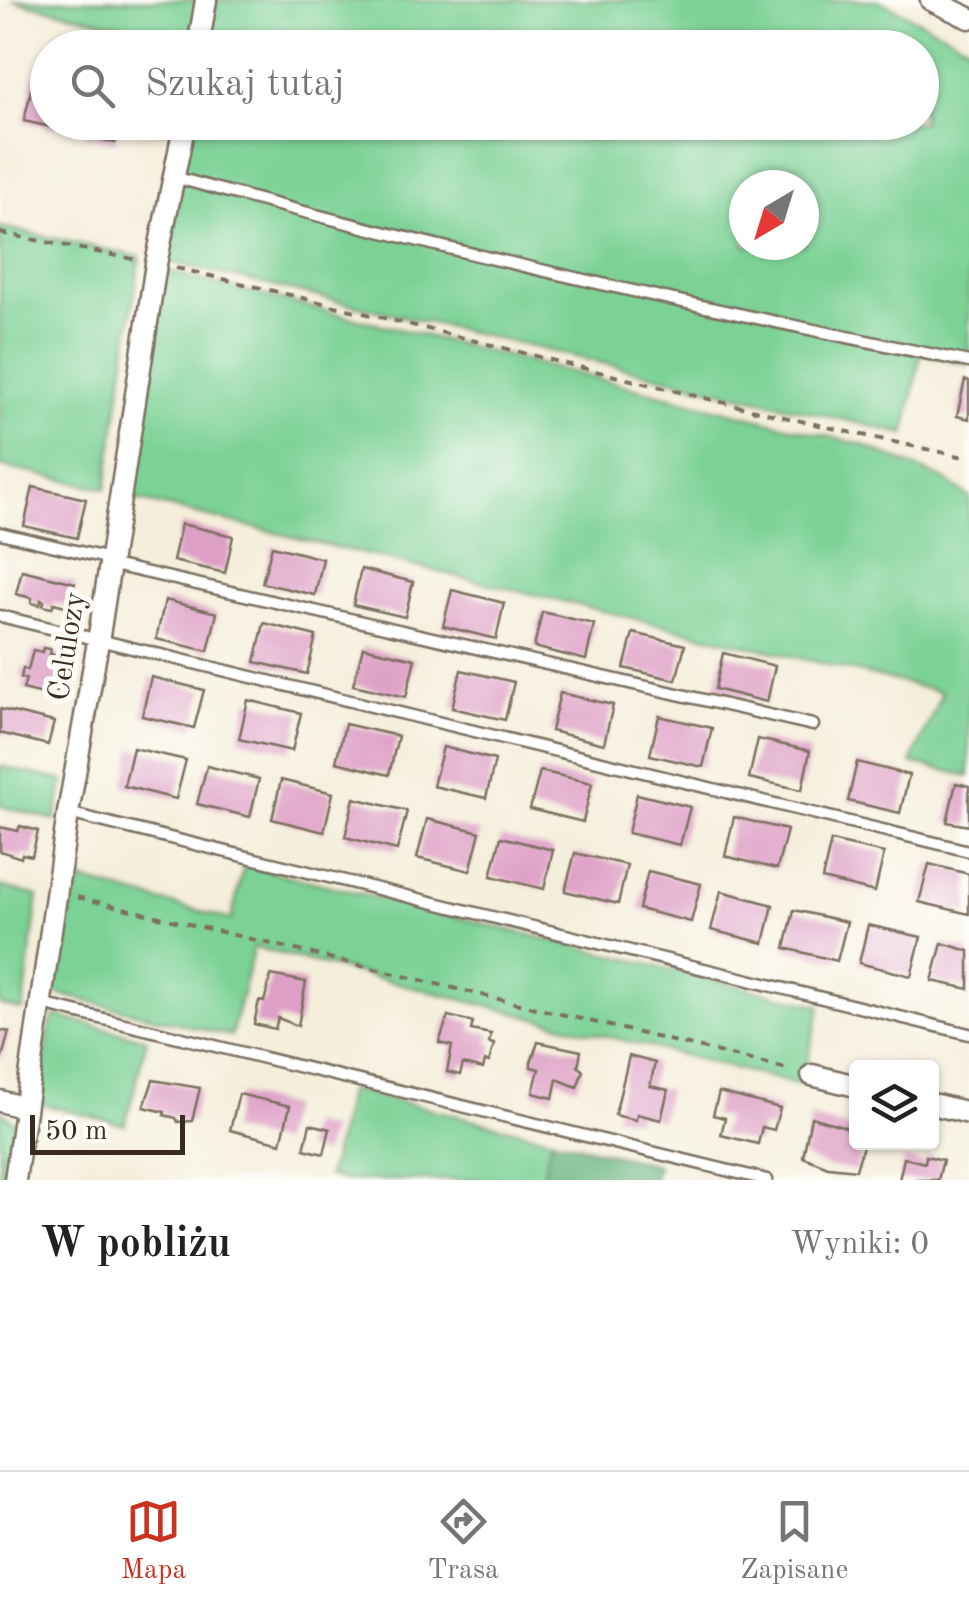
<!DOCTYPE html>
<html lang="pl">
<head>
<meta charset="utf-8">
<style>
	body { margin:0; font-family:"Old Standard TT",serif; background:#f6f6f6; color:#222 }
	.controls { position:absolute; right:30px; bottom:30px; display:grid; overflow:hidden; border-radius:10px; box-shadow:0 2px 8px #0004 }
	.controls button { width:90px; height:90px; display:grid; place-items:center; padding:0; border:0; border-bottom:2px solid #e0e0e0; background:#fff; color:#222; font:50px sans-serif }
	.compass { position:absolute; left:729px; top:170px; width:90px; height:90px; border-radius:50%; background:#fff; box-shadow:0 2px 8px #0004; rotate:218deg }
	.scale { position:absolute; left:30px; bottom:25px; width:155px; box-sizing:border-box; padding-left:10px; border:5px solid #3b2a1e; border-top:0; font-size:28px; line-height:35px; white-space:nowrap; color:#3b2a1e; -webkit-text-stroke:8px #fdfcf7; paint-order:stroke }
	.list { margin:0; padding:0; list-style:none }
	h2 { display:flex; justify-content:space-between; align-items:center; height:130px; margin:0; padding:0 40px; font-size:42px }
	h2 small { font-size:32px; font-weight:400; color:#767676 }
	.icon { flex:none; width:55px; height:55px; fill:none; stroke:currentColor; stroke-width:2; stroke-linecap:round; stroke-linejoin:round }
	.map { position:relative; flex:none; width:969px; height:1180px; overflow:hidden }
	.search { position:absolute; background:#fff; box-shadow:0 2px 8px #0004; left:30px; right:30px; top:30px; height:110px; display:flex; align-items:center; gap:25px; box-sizing:border-box; padding:0 35px; border-radius:55px; color:#767676; font-size:38px }
	.sheet { height:290px; background:#fff }
	nav { display:flex; justify-content:space-around; align-items:center; box-sizing:border-box; height:140px; border-top:2px solid #e0e0e0; background:#fff; font-size:28px; color:#767676 }
	nav a { display:grid; justify-items:center; gap:5px }
	nav .on { color:#c8321e }
	.map>svg:first-child { display:block }
</style>
</head>
<body>
<div class="map">
<svg width="969" height="1180" viewBox="0 0 969 1180">
	<rect width="100%" height="100%" fill="#fdfcf7"/>
	<filter id="ink" filterUnits="userSpaceOnUse"><feTurbulence type="fractalNoise" baseFrequency=".01" numOctaves="2"/><feDisplacementMap in="SourceGraphic" scale="20" xChannelSelector="R" yChannelSelector="G"/><feConvolveMatrix kernelMatrix="1 2 1 2 8 2 1 2 1" color-interpolation-filters="sRGB"/></filter>
	<filter id="wash" filterUnits="userSpaceOnUse"><feTurbulence type="fractalNoise" baseFrequency=".0048" numOctaves="4" result="noise"/><feDisplacementMap in="SourceGraphic" scale="40" xChannelSelector="R" yChannelSelector="G"/><feGaussianBlur stdDeviation="2.25" result="paint"/><feColorMatrix in="noise" values="0 0 0 0 0 0 0 0 0 0 0 0 0 0 0 0 0 1.4 0 .05"/><feComposite in="paint" operator="in"/></filter>
	<g filter="url(#wash)">
		<rect width="100%" height="100%" fill="#f4eeda"/>
		<!-- green -->
		<g fill="#7cd195" stroke="#5c7e5a" stroke-width="2.5" fill-rule="evenodd">
			<polygon points="11,0 200,0 188,41"/>
			<path d="M 215,0 L 878,0 L 969,46 L 969,365 L 921,353 L 905,434 L 166,261 L 192,123 L 922,122 L 922,48 L 206,47 ZM 744,185 L 804,185 L 804,245 L 744,245 Z"/>
			<polygon points="0,227 140,257 106,489 0,466"/>
			<polygon points="162,270 863,445 945,480 969,497 969,776 911,763 942,692 126,497"/>
			<polygon points="0,766 64,781 55,820 0,806"/>
			<polygon points="244,865 821,1006 801,1085 254,947 231,1036 54,993 73,902 82,880 231,920"/>
			<polygon points="0,886 38,896 23,1011 0,1005"/>
			<polygon points="55,1016 147,1039 125,1125 38,1103 50,1024"/>
			<polygon points="349,1089 552,1139 541,1180 345,1180 328,1176"/>
			<polygon points="0,1110 15,1122 6,1180 0,1180"/>
		</g>
		<!-- forest -->
		<polygon fill="#65b37e" stroke="#506e4e" stroke-width="2.5" points="552,1139 657,1165 654,1180 541,1180"/>
		<g id="blocks">
			<!-- building -->
			<g fill="#de9fc6">
				<polygon points="36,68 48,71 48,122 56,122 55,128 24,121"/>
				<polygon points="88,122 120,122 115,143 84,135"/>
				<polygon points="965,380 969,381 969,419 957,416"/>
				<polygon points="33,487 86,499 77,538 24,526"/>
				<polygon points="181,524 233,536 225,573 173,561"/>
				<polygon points="272,546 323,559 315,595 262,583"/>
				<polygon points="361,569 413,582 405,617 353,605"/>
				<polygon points="22,570 75,583 69,607 54,603 52,608 43,606 44,601 41,600 40,605 31,603 32,598 16,594"/>
				<polygon points="452,590 504,603 496,639 443,626"/>
				<polygon points="165,600 217,613 208,651 156,639"/>
				<polygon points="542,612 594,624 586,660 534,647"/>
				<polygon points="264,623 316,636 307,674 255,662"/>
				<polygon points="633,633 685,645 676,680 624,668"/>
				<polygon points="363,647 415,659 406,697 353,685"/>
				<polygon points="43,648 51,649 50,654 65,658 55,697 23,689 26,679 21,678 23,668 28,670 33,650 42,652"/>
				<polygon points="723,653 775,666 767,702 715,689"/>
				<polygon points="461,670 514,682 505,720 452,708"/>
				<polygon points="151,677 204,690 194,728 142,716"/>
				<polygon points="560,693 613,705 604,744 551,731"/>
				<polygon points="248,700 301,713 292,751 239,739"/>
				<polygon points="0,709 54,722 48,745 0,733"/>
				<polygon points="659,716 712,728 703,767 650,755"/>
				<polygon points="345,724 398,736 389,775 336,762"/>
				<polygon points="758,739 810,751 802,790 749,778"/>
				<polygon points="443,747 495,760 486,798 433,786"/>
				<polygon points="133,748 186,760 176,799 124,786"/>
				<polygon points="857,762 909,775 900,813 848,801"/>
				<polygon points="207,766 259,779 250,817 197,804"/>
				<polygon points="540,771 592,783 583,822 530,809"/>
				<polygon points="281,780 333,793 324,832 272,819"/>
				<polygon points="956,783 969,786 969,826 947,822"/>
				<polygon points="637,794 690,807 680,845 628,833"/>
				<polygon points="354,798 407,811 397,850 345,837"/>
				<polygon points="734,817 787,830 777,869 725,856"/>
				<polygon points="427,819 480,832 470,871 417,858"/>
				<polygon points="20,826 38,831 32,856 22,854 21,858 0,851 0,827 18,831"/>
				<polygon points="501,837 553,850 544,889 491,876"/>
				<polygon points="831,841 884,853 875,892 822,879"/>
				<polygon points="575,853 627,865 618,904 565,891"/>
				<polygon points="929,864 969,874 969,914 919,902"/>
				<polygon points="648,871 701,884 691,922 639,909"/>
				<polygon points="721,891 773,905 764,943 711,930"/>
				<polygon points="794,910 847,922 837,961 785,948"/>
				<polygon points="868,925 921,937 911,976 859,963"/>
				<polygon points="942,943 969,951 969,989 932,981"/>
				<polygon points="271,975 306,982 298,1026 278,1018 275,1029 254,1024 259,1001 264,1002"/>
				<polygon points="448,1016 473,1022 471,1030 491,1034 489,1043 494,1044 489,1062 485,1061 483,1069 463,1064 460,1075 447,1072 452,1046 439,1043"/>
				<polygon points="0,1030 9,1032 1,1061 0,1061"/>
				<polygon points="538,1042 581,1051 578,1066 583,1071 577,1087 557,1079 553,1098 533,1093 539,1069 531,1067 531,1062"/>
				<polygon points="629,1056 655,1063 650,1086 668,1090 661,1120 637,1114 636,1120 615,1115"/>
				<polygon points="153,1080 200,1088 192,1121 178,1122 176,1118 164,1115 165,1112 144,1107"/>
				<polygon points="719,1092 780,1108 774,1130 762,1127 758,1144 721,1135 725,1118 713,1115"/>
				<polygon points="239,1094 290,1106 281,1143 230,1130"/>
				<polygon points="811,1117 856,1130 856,1142 864,1142 856,1170 828,1167 803,1157"/>
				<polygon points="310,1124 330,1129 324,1154 304,1149"/>
				<polygon points="926,1156 943,1160 938,1180 899,1180 904,1158 925,1163"/>
			</g>
		</g>
	</g>
	<g filter="url(#ink)">
		<use href="#blocks" fill-opacity="0" stroke="#7c6f60" stroke-width="2.5"/>
		<g fill="none" stroke-linecap="round" stroke-linejoin="round">
			<!-- service casing -->
			<g stroke="#7c6f60" stroke-width="15">
				<g id="service">
					<path d="M 174,177 C 436,250 702,308 969,362"/>
					<polyline points="0,533 110,559"/>
					<polyline points="109,564 813,725"/>
					<polyline points="0,616 969,851"/>
					<polyline points="68,813 969,1034"/>
					<polyline points="42,1004 767,1180"/>
				</g>
			</g>
			<!-- minor casing -->
			<g stroke="#7c6f60" stroke-width="25">
				<g id="minor">
					<polyline points="931,0 969,18"/>
					<polyline points="198,48 206,0"/>
					<polyline points="812,1075 856,1086"/>
					<polyline points="0,1101 25,1108"/>
					<polyline points="932,1104 969,1113"/>
					<polyline points="15,1180 68,813 98,642 156,264 185,122"/>
				</g>
			</g>
			<!-- path -->
			<g stroke="#7c6f60" stroke-width="4" stroke-dasharray="8 8" stroke-linecap="butt">
				<polyline points="0,233 138,260"/>
				<path d="M 176,268 C 441,329 703,403 969,458"/>
				<polyline points="77,897 792,1070"/>
			</g>
			<!-- service -->
			<use href="#service" stroke="#fff" stroke-width="10"/>
			<!-- minor -->
			<use href="#minor" stroke="#fff" stroke-width="20"/>
		</g>
	</g>
	<g text-anchor="middle" stroke-width="10" stroke-linejoin="round" paint-order="stroke">
		<!-- street labels -->
		<g font-size="30" fill="#3b2a1e" stroke="#fdfcf7">
			<text transform="translate(66 646) rotate(-81)" y="10">Celulozy</text>
		</g>
	</g>
</svg>
<div class="controls">
<button><svg class="icon" aria-label="layers" viewBox="0 0 24 24"><path d="M12 4l9 5-9 5-9-5zM3 14l9 5 9-5"/></svg></button>
</div>
<svg class="compass" viewBox="-18 -18 36 36"><path d="M0-13l5 13h-10z" fill="#e53935"/><path d="M0 13l5-13h-10z" fill="#767676"/></svg>
<div class="scale">50 m</div>
<div class="search"><svg class="icon" aria-label="search" viewBox="0 0 24 24"><circle cx="10" cy="10" r="6"/><path d="M15 15l6 6"/></svg>Szukaj tutaj</div>
</div>
<section class="sheet">
<h2>W pobliżu<small>Wyniki: 0</small></h2>
<ul class="list">
</ul>
</section>
<nav>
<a class="on"><svg class="icon" aria-label="map" viewBox="0 0 24 24"><path d="M3 6l6-2 6 2 6-2v14l-6 2-6-2-6 2zM9 4v14M15 6v14"/></svg>Mapa</a>
<a><svg class="icon" aria-label="directions" viewBox="0 0 24 24"><path d="M12 3l9 9-9 9-9-9zM9 14v-3h6M13 9l2 2-2 2"/></svg>Trasa</a>
<a><svg class="icon" aria-label="saved" viewBox="0 0 24 24"><path d="M7 4h10v16l-5-4-5 4z"/></svg>Zapisane</a>
</nav>
</body>
</html>
